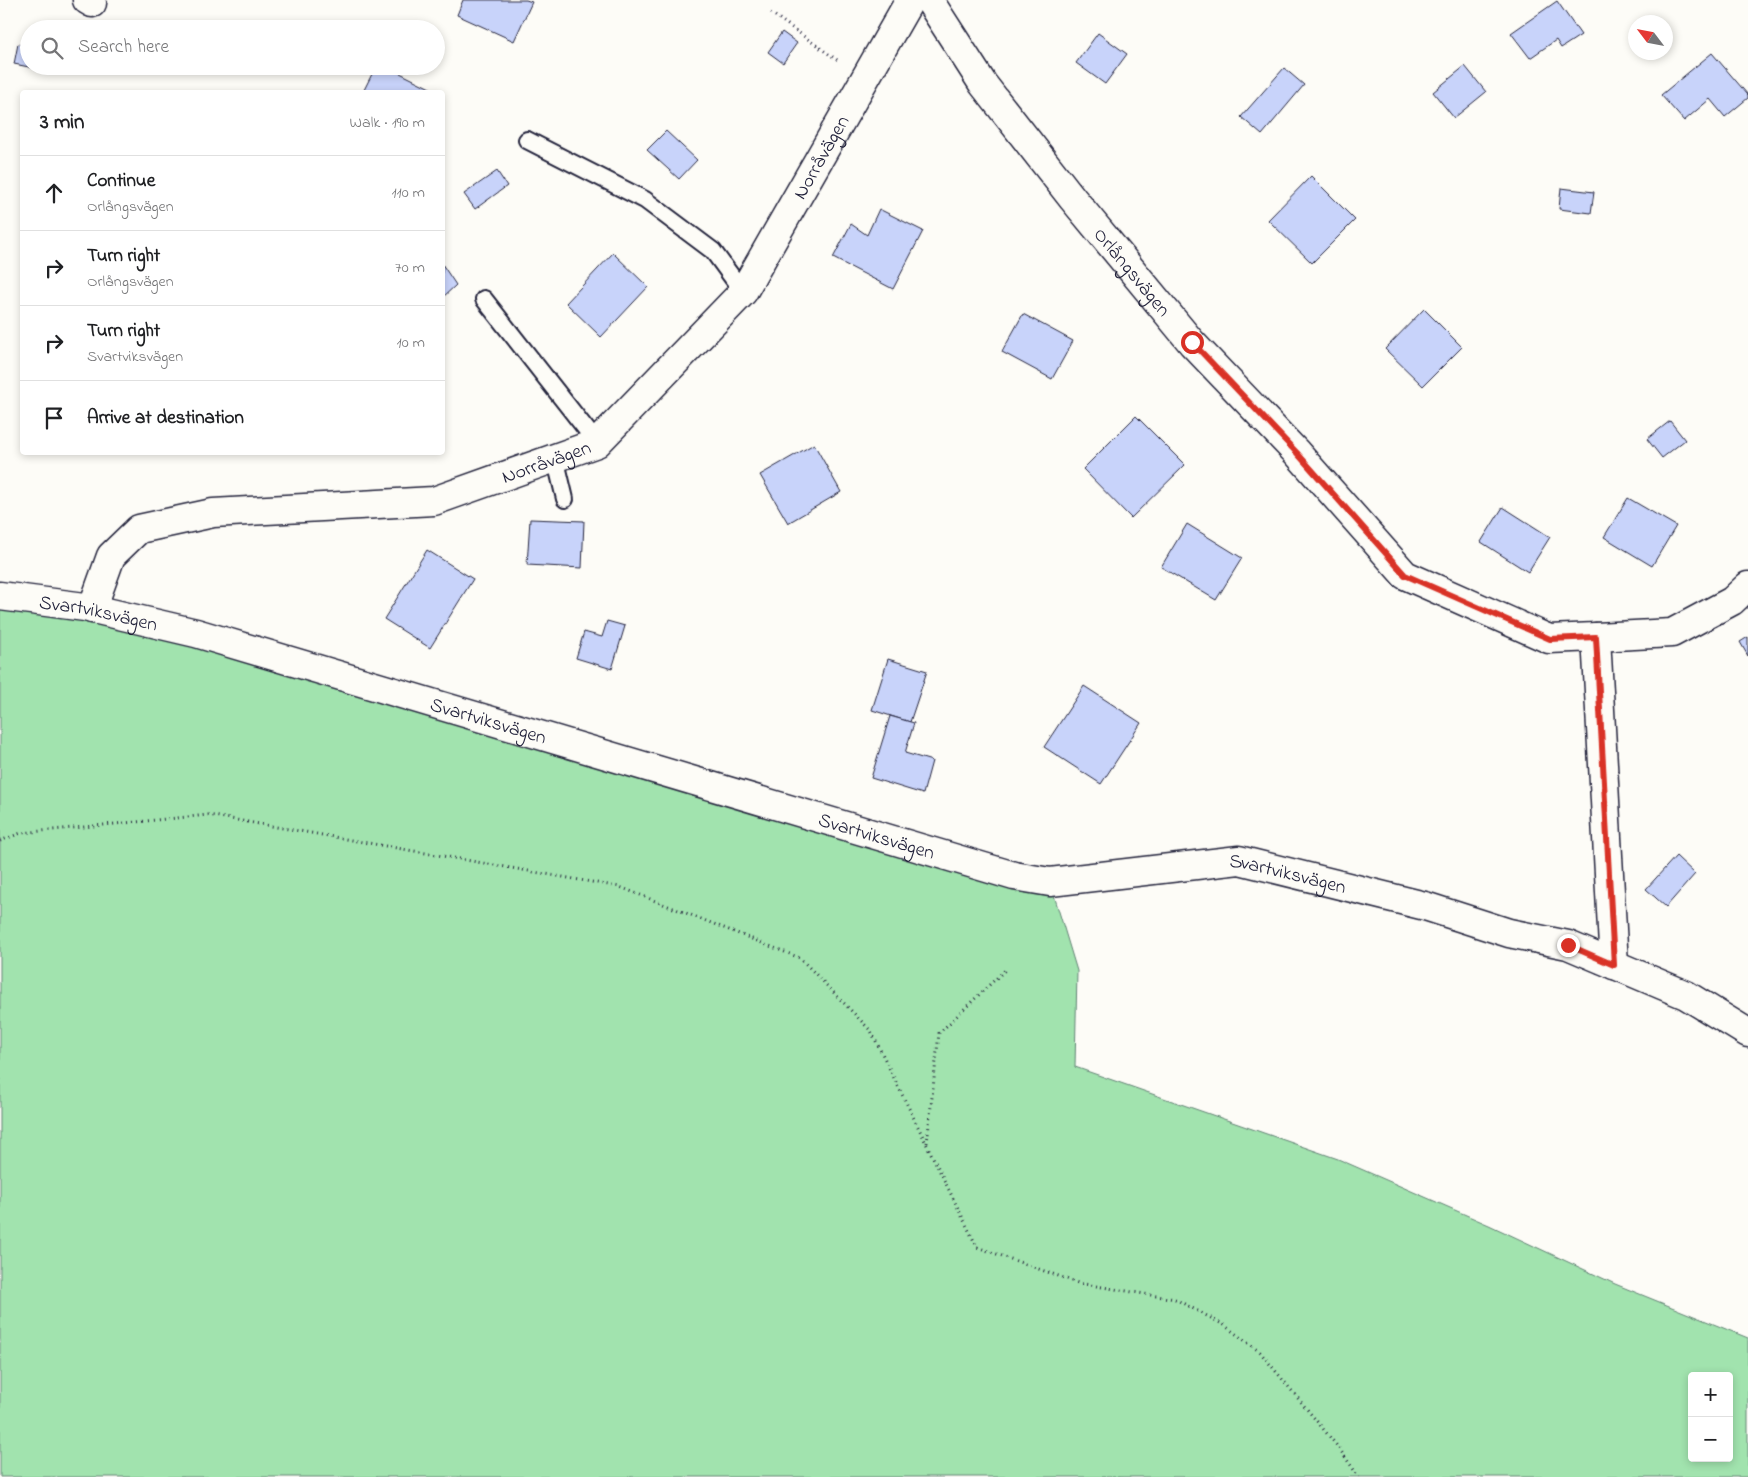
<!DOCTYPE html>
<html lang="en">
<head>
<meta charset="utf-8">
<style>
	body { margin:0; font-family:"Indie Flower",sans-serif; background:#f2f2f2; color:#202124 }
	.controls { position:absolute; right:15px; bottom:15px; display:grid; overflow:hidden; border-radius:5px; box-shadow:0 2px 8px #0003 }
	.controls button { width:45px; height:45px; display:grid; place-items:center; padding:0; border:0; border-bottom:1px solid #e0e0e0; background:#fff; color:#202124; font:25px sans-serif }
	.compass { position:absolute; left:1628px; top:15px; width:45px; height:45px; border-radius:50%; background:#fff; box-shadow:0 2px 8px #0003; rotate:302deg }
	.stop { position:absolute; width:15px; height:15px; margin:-11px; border:4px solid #d93025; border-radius:50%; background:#fff }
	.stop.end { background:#d93025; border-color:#fff; box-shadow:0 1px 5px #0008 }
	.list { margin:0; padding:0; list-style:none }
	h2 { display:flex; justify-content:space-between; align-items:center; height:65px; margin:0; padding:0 20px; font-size:21px }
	h2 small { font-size:16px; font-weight:400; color:#757577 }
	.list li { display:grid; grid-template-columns:32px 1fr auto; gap:15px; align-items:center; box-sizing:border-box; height:75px; padding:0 20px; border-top:1px solid #e0e0e0 }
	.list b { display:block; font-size:19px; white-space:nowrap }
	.list p { margin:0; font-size:16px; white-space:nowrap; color:#757577 }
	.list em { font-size:16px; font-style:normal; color:#757577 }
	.icon { flex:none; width:28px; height:28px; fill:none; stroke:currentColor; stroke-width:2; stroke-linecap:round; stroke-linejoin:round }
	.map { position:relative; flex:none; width:1748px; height:1477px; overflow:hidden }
	.search { position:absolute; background:#fff; box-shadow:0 2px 8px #0003; left:20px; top:20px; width:425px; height:55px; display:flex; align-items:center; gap:12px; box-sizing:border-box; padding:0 18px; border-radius:28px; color:#757577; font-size:19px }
	.panel { position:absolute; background:#fff; box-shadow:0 2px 8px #0003; left:20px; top:90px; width:425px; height:365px; border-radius:5px }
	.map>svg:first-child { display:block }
</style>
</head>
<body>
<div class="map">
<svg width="1748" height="1477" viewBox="0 0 1748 1477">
	<rect width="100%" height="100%" fill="#fdfcf7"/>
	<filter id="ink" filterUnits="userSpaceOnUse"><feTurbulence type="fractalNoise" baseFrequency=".02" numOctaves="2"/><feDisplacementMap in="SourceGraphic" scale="10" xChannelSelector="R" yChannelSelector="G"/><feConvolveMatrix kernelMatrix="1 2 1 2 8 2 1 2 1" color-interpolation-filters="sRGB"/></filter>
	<g filter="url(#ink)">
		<!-- green -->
		<path fill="#a1e3ae" stroke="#628274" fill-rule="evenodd" d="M 0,596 L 85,607 L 1050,882 L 1077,971 L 1075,1067 L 1338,1159 L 1489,1225 L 1615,1284 L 1748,1338 L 1748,1477 L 0,1477 ZM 1692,1376 L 1729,1376 L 1729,1458 L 1692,1458 Z"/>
		<!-- building -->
		<g fill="#c8d3fa" stroke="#22223b">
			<polygon points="463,0 526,0 532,2 514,41 457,15"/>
			<polygon points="1557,1 1581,35 1561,48 1556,40 1530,58 1511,33"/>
			<polygon points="782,32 797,43 783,63 768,52"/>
			<polygon points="1098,33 1127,54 1105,84 1076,63"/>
			<polygon points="18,44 29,47 29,66 44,66 44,70 14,64"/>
			<polygon points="1712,53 1748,95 1748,98 1725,117 1710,99 1684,121 1661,95"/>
			<polygon points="376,66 386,66 432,89 431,92 363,92"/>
			<polygon points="1465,66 1486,92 1454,118 1433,92"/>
			<polygon points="1284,68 1304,85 1262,135 1241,117"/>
			<polygon points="666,131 697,160 679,179 647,150"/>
			<polygon points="497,171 507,186 475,209 464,194"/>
			<polygon points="1311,176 1355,220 1312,263 1268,220"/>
			<polygon points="1561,188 1594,192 1591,213 1559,209"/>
			<polygon points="879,209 923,231 893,289 833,258 851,224 867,235"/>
			<polygon points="613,253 648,287 601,337 566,303"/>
			<polygon points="442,264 456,285 442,298"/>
			<polygon points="1424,309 1462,347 1423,386 1385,349"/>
			<polygon points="1023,314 1073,341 1052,379 1002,352"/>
			<polygon points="1136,416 1185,465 1131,518 1083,469"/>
			<polygon points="1670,421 1685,440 1662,458 1647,439"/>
			<polygon points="814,444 841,492 788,523 760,475"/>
			<polygon points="1628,498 1676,526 1652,566 1604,537"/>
			<polygon points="1503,507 1550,537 1528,572 1481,542"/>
			<polygon points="530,519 584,521 582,568 527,565"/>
			<polygon points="1187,524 1242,558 1216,600 1161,567"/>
			<polygon points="427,550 473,579 430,648 384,619"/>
			<polygon points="607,621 625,626 612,669 576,658 584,632 602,637"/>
			<polygon points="1748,637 1748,656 1740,642"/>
			<polygon points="888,659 927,671 910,722 872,710"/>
			<polygon points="1084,686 1141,723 1101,784 1044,747"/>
			<polygon points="890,716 914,723 905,753 932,761 923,794 871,778"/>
			<polygon points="1676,856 1695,874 1666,907 1646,889"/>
		</g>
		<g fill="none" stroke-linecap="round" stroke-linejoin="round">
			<!-- lane casing -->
			<g stroke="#22223b" stroke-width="20">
				<g id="lane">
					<polyline points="527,140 645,200 713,251 743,292"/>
					<polyline points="484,299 597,443"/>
					<polyline points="555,457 565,499"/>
				</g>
			</g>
			<!-- street casing -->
			<g stroke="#22223b" stroke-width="31">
				<g id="street">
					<polyline points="87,0 92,3"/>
					<path id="s1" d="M 929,0 L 983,84 L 1073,199 L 1192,343 L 1297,453 L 1405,575 L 1549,639 L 1596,637 L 1614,965"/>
					<path id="s2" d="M 0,596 L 85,607 L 196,633 L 1014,876 L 1050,882 L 1239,860 L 1425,906 L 1509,933 L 1568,945 L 1686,995 L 1748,1033"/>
					<path id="s3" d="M 92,609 L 111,556 L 139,529 L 213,513 L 434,501 L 597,443 L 743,292 L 910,0"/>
					<polyline points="1596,637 1672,633 1732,601 1748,586"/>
				</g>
			</g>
			<!-- path -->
			<g stroke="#22223b" stroke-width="3" stroke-dasharray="1 4" stroke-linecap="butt">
				<polyline points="771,13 840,62"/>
				<polyline points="0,841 21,833 208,815 620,887 800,958 871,1031 977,1247 1078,1283 1175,1299 1224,1325 1260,1352 1338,1447 1359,1477"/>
				<polyline points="927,1143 939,1033 1005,970"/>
			</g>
			<!-- lane -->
			<use href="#lane" stroke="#fdfcf7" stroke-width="16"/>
			<!-- street -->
			<use href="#street" stroke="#fdfcf7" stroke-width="28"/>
		</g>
	</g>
	<g fill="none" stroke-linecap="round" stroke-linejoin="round" filter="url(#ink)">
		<!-- route -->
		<polyline stroke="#d93025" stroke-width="6" points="1192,342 1297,453 1405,575 1550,639 1596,637 1614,965 1568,945"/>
	</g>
	<g text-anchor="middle" stroke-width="4" stroke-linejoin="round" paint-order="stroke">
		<!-- street labels -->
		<g font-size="20" fill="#22223b" stroke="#fdfcf7">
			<text dy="7" stroke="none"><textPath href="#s3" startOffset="931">Norråvägen</textPath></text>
			<text dy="7" stroke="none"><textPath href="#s1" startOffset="340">Orlångsvägen</textPath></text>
			<text dy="7" stroke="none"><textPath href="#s3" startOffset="511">Norråvägen</textPath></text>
			<text dy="7" stroke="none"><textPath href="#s2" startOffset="100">Svartviksvägen</textPath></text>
			<text dy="7" stroke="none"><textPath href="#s2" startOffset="505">Svartviksvägen</textPath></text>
			<text dy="7" stroke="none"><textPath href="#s2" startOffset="910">Svartviksvägen</textPath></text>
			<text dy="7" stroke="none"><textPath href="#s2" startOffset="1330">Svartviksvägen</textPath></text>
		</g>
	</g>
</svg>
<div class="controls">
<button>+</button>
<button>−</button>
</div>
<svg class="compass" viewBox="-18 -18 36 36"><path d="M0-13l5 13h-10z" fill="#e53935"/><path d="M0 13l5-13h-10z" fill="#757577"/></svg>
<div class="stop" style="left:1192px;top:342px"></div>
<div class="stop end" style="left:1568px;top:945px"></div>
<div class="search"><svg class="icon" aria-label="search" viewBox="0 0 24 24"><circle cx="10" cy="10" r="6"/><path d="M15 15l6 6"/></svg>Search here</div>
<section class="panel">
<h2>3 min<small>Walk · 190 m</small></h2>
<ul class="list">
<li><svg class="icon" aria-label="ahead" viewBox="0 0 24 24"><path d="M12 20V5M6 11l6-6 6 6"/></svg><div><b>Continue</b><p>Orlångsvägen</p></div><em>110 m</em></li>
<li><svg class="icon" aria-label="right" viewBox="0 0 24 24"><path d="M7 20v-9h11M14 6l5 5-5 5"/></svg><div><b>Turn right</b><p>Orlångsvägen</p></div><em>70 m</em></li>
<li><svg class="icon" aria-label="right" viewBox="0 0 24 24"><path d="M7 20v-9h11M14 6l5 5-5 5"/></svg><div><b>Turn right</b><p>Svartviksvägen</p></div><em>10 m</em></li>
<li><svg class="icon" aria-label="arrive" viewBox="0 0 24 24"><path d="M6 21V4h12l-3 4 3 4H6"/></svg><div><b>Arrive at destination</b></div></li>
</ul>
</section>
</div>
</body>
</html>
